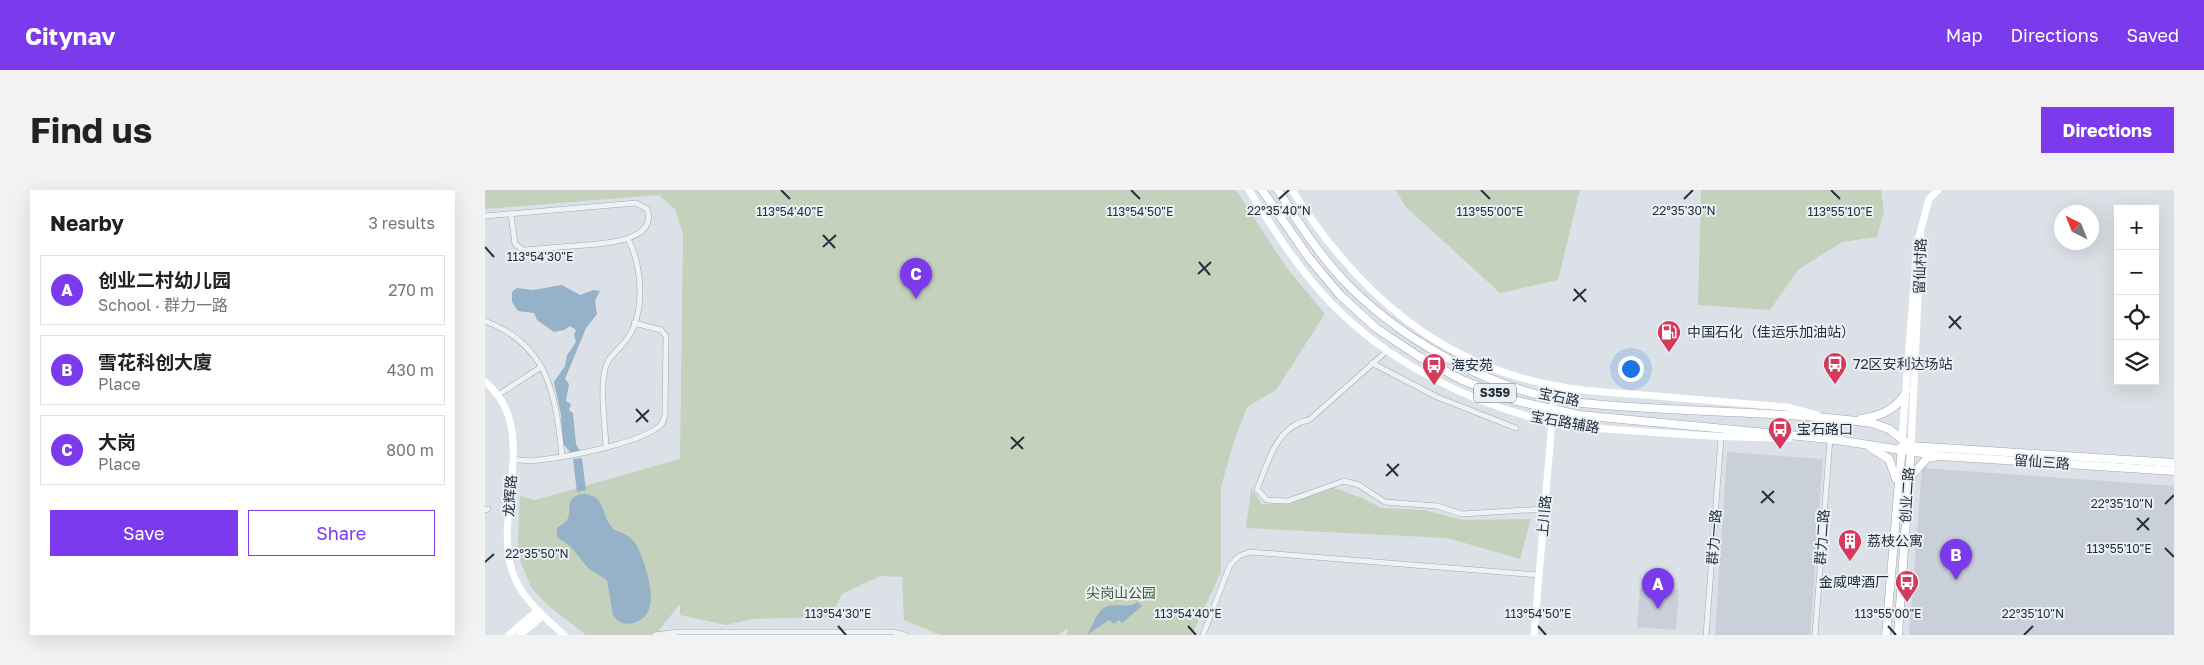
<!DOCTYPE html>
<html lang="en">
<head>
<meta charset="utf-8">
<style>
	body { margin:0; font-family:"Golos Text","Noto Sans SC",sans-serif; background:#f2f2f2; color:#222 }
	.controls { position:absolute; right:15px; top:15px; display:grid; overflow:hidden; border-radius:0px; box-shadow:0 5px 20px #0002 }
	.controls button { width:45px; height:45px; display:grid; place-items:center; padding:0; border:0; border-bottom:1px solid #e0e0e0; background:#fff; color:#222; font:25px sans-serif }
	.compass { position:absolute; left:1569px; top:15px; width:45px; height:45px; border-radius:50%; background:#fff; box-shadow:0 5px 20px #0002; rotate:317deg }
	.you { position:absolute; left:1145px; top:178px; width:18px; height:18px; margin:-12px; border:4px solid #fff; border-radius:50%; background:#1a73e8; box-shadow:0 0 0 8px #1a73e833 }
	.badge { display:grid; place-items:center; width:32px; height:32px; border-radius:50%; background:#7c3aed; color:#fff; font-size:16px; font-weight:700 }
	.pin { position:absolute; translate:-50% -41px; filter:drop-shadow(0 1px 2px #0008) }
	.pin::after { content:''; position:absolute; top:26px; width:18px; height:15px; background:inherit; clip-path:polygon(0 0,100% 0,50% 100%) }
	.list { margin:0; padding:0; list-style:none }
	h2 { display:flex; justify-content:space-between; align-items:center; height:65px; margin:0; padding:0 20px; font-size:21px }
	h2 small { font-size:16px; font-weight:400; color:#767676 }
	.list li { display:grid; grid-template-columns:32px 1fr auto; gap:15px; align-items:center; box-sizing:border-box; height:70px; margin:0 10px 10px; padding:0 10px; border:1px solid #e0e0e0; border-radius:0px }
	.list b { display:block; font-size:19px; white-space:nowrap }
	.list p { margin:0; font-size:16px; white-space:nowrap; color:#767676 }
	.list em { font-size:16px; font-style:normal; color:#767676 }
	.actions { display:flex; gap:10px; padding:15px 20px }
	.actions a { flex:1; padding:11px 0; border:1px solid #7c3aed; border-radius:0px; text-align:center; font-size:18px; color:#7c3aed }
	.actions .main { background:#7c3aed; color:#fff }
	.icon { flex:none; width:28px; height:28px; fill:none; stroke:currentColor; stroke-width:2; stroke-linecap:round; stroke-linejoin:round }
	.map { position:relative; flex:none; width:1689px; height:445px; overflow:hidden; border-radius:0px }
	header { display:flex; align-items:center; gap:30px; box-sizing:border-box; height:70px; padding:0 25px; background:#7c3aed; color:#fff }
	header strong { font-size:24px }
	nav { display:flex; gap:28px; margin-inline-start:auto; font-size:18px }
	.intro { display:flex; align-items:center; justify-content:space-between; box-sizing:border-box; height:120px; padding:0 30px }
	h1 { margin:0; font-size:35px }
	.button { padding:12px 22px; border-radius:0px; background:#7c3aed; color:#fff; font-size:18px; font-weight:700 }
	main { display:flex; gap:30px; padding:0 30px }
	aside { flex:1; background:#fff; border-radius:0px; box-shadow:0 5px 20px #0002 }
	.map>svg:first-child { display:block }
</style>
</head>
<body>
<header>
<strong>Citynav</strong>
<nav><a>Map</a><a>Directions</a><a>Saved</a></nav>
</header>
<div class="intro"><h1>Find us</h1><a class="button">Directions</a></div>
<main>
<aside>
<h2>Nearby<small>3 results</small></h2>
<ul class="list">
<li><span class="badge">A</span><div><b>创业二村幼儿园</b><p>School · 群力一路</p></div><em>270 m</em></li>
<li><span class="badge">B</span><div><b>雪花科创大廈</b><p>Place</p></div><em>430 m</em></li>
<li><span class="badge">C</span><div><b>大岗</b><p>Place</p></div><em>800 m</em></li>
</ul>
<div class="actions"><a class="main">Save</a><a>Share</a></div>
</aside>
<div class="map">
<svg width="1689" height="445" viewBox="0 0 1689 445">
	<rect width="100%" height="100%" fill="#dce1e7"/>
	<!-- built -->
	<g fill="#cad0d9">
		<polygon points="1242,262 1338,269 1325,445 1230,445"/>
		<polygon points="1437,278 1689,296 1689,445 1424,445"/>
		<polygon points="1155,398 1194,400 1191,440 1152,437"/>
	</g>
	<!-- green -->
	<g fill="#c3d1bd">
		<polygon points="0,0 751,0 801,77 840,124 791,200 762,217 750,248 736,297 736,382 707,445 581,445 583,438 573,445 455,445 419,430 417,387 395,386 357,404 345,427 267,429 241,435 195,425 195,414 170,445 101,445 60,413 46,397 34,368 33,347 35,306 50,310 195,269 198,45 190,19 174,5 0,19"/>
		<polygon points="911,0 1095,0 1073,90 1015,103 920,16"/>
		<polygon points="1216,0 1396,0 1399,22 1392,47 1357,52 1314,79 1285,120 1213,115"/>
		<polygon points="847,297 877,308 896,318 938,320 978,330 1046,329 1035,369 962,348 761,338 766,298 777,314 804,314"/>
	</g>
	<!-- water -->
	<g fill="#95b2c9">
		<polygon points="77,95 95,105 108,100 115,101 110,111 112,124 101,138 80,189 84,194 81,211 86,214 84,220 88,223 91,254 95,261 86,263 78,254 76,225 69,192 80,176 82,165 91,152 89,145 91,140 85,136 79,140 69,142 52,130 49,123 33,121 27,112 27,102 32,98 48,100"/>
		<polygon points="97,268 101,300 92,302 88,269"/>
		<path d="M 97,304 C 119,304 116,321 125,335 C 129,342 138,342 144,347 C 152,352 156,365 159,373 C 163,386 169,406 164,419 C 159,434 137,440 128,425 L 122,390 L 104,379 L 85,356 L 72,347 L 72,338 C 76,335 81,333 83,328 C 87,315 80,308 97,304 Z"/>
		<path d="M 653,412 L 657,416 L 637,433 L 634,430 L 629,434 L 624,430 L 602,445 C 606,438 609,430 613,424 C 624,408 640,421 653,412 Z"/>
	</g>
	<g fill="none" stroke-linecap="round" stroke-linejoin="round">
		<!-- street casing -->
		<g stroke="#a1a8b1" stroke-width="6">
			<g id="street">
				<path d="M 0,26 L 151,13 L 162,19 C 174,54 109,54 89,56 C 72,57 55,59 38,60 L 30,54 L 26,24"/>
				<path d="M 0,131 C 64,155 71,206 77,266"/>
				<path d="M 903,160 L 824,230 C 791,236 784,271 772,299 L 782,310 L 803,311 L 859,291 L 874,295 L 900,312 L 952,316 L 977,324 L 1059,319"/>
				<polyline points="887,173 952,207 1031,238"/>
				<polyline points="13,205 56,177"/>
				<path d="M 121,256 C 120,234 115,201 120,179 C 123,166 134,160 142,149 C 161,122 157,76 143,49"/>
				<path d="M 27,269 C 36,270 45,272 54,270 C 82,267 158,253 177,234 L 180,225 L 181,146 L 176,140 L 149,133"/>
				<polyline points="0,320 3,319"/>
				<polyline points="170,445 193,442 408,442 420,445"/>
				<polyline points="718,445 745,375 754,366 765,362 1054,385"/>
				<polyline points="1221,445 1236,248"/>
				<polyline points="1330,445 1345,249"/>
			</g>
		</g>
		<!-- primary casing -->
		<g stroke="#9ba6b3" stroke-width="9">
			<g id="primary">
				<polyline points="777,0 824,68 855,105 891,138 933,166 977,190 1032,211 1094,225 1345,249 1456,266 1689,281"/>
				<path d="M 793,0 C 813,33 837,69 865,97 C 924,155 1014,204 1097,213 C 1194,223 1291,220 1387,233 L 1404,239 L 1426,256"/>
				<path d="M 1376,229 C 1396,226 1413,219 1422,200"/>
				<polyline points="1426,256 1689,273"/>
				<polyline points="1385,257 1404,269 1411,289"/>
				<polyline points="1424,289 1442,268 1450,267"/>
				<polyline points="1401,445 1417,256"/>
				<polyline points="1413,445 1426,258"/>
			</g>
		</g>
		<!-- street -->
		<use href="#street" stroke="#eff2f5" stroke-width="5"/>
		<!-- secondary -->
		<g stroke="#fff" stroke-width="7">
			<path d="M 764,0 C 788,39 814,80 846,113 C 904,173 986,214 1066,232 C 1093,238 1121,239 1149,241 C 1201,245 1252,248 1304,248"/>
			<path d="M 807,0 C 873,104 957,179 1083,198 C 1108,202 1134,203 1159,205 C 1207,209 1254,213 1302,217 L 1332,225"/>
			<path d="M 0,192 C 56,237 8,321 27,381 C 36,408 58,426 79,445"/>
			<polyline points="1417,249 1432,54 1444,9 1453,0"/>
			<polyline points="1426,256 1436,46"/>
			<polyline points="24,445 52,421"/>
			<polyline points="35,445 57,426"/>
			<polyline points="1049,445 1069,207"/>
		</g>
		<!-- primary -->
		<use href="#primary" stroke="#fff" stroke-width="8"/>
	</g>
	<!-- ticks -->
	<path fill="none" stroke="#25303e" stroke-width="2" d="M 296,0 L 305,9M 646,0 L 655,9M 996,0 L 1005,9M 1346,0 L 1355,9M 794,9 L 804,0M 1199,9 L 1208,0M 338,45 L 350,58M 0,57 L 9,67M 338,57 L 351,45M 714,72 L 725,85M 713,84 L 726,72M 1089,99 L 1101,112M 1088,111 L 1101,99M 1464,126 L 1476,139M 1464,138 L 1476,126M 151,219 L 163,232M 151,232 L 164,220M 526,247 L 538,259M 526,259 L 539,247M 902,274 L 913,286M 901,286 L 914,274M 1277,301 L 1289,313M 1276,313 L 1289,301M 1680,314 L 1689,305M 1652,328 L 1664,340M 1652,340 L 1664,328M 1680,358 L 1689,367M 0,372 L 9,364M 353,436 L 361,445M 703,436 L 711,445M 1053,436 L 1061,445M 1403,436 L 1411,445M 1539,445 L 1548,436"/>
	<!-- icons -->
	<defs>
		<g id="fuel-pin" transform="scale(1.25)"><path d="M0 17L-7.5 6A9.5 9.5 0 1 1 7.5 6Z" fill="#d33a5c" stroke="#ebf0f5"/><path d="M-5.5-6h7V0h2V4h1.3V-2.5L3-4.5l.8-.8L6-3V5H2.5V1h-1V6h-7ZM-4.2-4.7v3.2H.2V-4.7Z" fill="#fff"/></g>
		<g id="bus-pin" transform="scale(1.25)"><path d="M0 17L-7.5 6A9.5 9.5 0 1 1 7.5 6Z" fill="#d33a5c" stroke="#ebf0f5"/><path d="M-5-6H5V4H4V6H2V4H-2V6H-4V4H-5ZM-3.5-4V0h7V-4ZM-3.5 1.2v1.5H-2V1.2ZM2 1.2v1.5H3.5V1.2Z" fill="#fff"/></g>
		<g id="building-pin" transform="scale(1.25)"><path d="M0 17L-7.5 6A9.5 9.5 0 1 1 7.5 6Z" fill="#d33a5c" stroke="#ebf0f5"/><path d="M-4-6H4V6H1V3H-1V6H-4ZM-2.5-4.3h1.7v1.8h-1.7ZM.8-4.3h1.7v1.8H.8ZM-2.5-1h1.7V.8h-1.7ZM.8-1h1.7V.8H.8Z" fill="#fff"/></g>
	</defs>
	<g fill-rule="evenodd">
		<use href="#fuel-pin" x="1184" y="142"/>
		<use href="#bus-pin" x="1350" y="174"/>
		<use href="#bus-pin" x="949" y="175"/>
		<use href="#bus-pin" x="1295" y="239"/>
		<use href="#building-pin" x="1365" y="351"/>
		<use href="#bus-pin" x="1422" y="392"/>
	</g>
	<g text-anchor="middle" stroke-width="4" stroke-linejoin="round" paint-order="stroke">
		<!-- shield labels -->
		<rect fill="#ebf0f5" stroke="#606a75" stroke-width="1" x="989" y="193.5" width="42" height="19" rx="4"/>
		<g font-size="12" font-weight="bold" fill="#25303e">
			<text x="1010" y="207">S359</text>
		</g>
		<!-- street labels -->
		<g font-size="14" fill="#25303e" stroke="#ebf0f5">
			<text transform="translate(1435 76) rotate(-88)" y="5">留仙村路</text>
			<text transform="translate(1074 207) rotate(12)" y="5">宝石路</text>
			<text transform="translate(1080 232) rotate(10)" y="5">宝石路辅路</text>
			<text transform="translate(1557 272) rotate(4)" y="5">留仙三路</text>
			<text transform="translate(1422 305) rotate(-86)" y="5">创业二路</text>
			<text transform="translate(25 306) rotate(-86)" y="5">龙辉路</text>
			<text transform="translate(1059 326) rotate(-85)" y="5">上川路</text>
			<text transform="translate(1229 347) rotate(-86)" y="5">群力一路</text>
			<text transform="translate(1337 347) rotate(-86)" y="5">群力二路</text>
		</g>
		<!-- poi labels -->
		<g font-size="14" fill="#25303e" stroke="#ebf0f5" text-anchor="start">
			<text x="1202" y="147">中国石化（佳运乐加油站）</text>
			<text x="1368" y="179">72区安利达场站</text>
			<text x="966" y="180">海安苑</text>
			<text x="1312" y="244">宝石路口</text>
			<text x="1382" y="356">荔枝公寓</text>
			<text x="1404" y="397" text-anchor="end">金威啤酒厂</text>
		</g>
		<!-- park labels -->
		<g font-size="14" fill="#3c5a32" stroke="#ebf0f5">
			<text x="636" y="408">尖岗山公园</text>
		</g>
	</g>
	<g font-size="12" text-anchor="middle" fill="#25303e" stroke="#ebf0f5" stroke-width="4" stroke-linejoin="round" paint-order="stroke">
		<text x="1199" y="25">22°35'30"N</text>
		<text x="794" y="25">22°35'40"N</text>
		<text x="655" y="26">113°54'50"E</text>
		<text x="1005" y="26">113°55'00"E</text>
		<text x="305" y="26">113°54'40"E</text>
		<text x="1355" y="26">113°55'10"E</text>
		<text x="55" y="71">113°54'30"E</text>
		<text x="1637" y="318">22°35'10"N</text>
		<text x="1634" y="363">113°55'10"E</text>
		<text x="52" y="368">22°35'50"N</text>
		<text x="353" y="428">113°54'30"E</text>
		<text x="703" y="428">113°54'40"E</text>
		<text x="1053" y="428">113°54'50"E</text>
		<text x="1403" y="428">113°55'00"E</text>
		<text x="1548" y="428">22°35'10"N</text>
	</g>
</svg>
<div class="controls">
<button>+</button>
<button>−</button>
<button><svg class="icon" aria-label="locate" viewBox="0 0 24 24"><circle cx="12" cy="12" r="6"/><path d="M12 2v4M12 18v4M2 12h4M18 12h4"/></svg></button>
<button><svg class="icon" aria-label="layers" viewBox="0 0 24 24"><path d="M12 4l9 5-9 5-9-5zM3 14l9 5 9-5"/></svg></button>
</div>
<svg class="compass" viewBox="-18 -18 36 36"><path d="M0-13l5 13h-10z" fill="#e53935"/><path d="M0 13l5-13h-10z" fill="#767676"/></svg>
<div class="you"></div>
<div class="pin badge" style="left:1173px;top:419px">A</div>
<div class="pin badge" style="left:1471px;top:390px">B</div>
<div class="pin badge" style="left:431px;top:109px">C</div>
</div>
</main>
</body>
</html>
